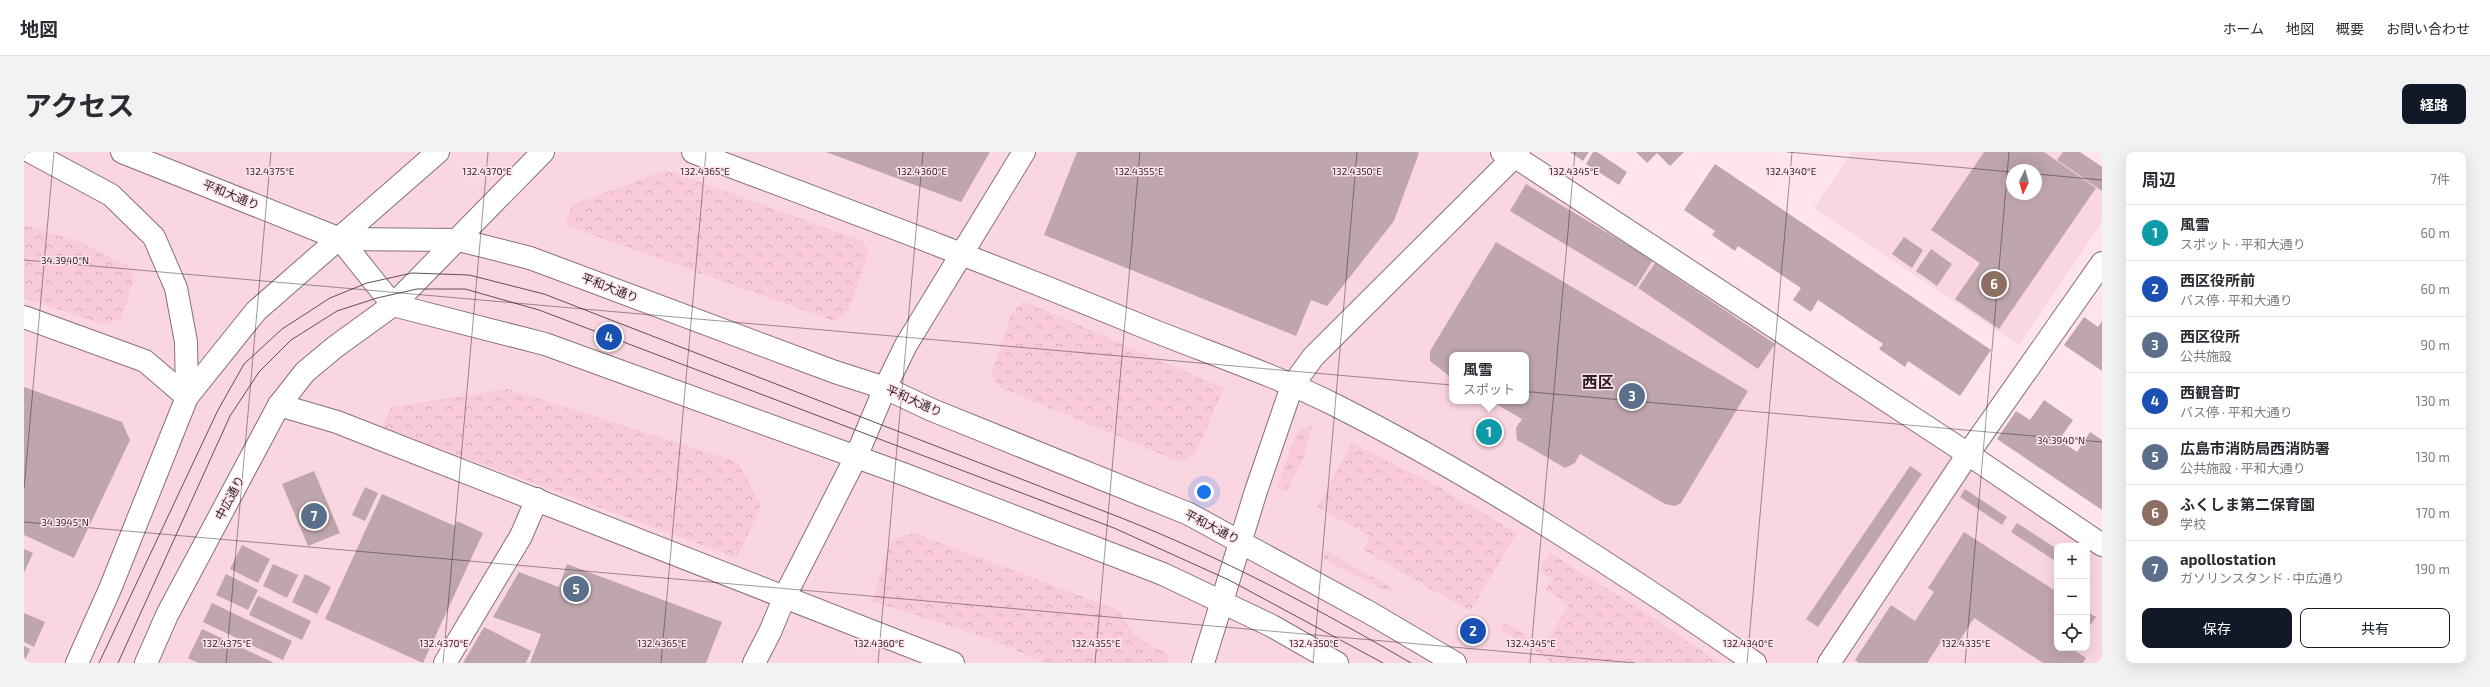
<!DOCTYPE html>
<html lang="ja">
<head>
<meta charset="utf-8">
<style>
	body { margin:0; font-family:"Exo 2","Noto Sans JP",sans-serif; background:#f2f2f3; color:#2b2b33 }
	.controls { position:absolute; right:12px; bottom:12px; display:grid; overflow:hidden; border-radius:8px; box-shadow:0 4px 16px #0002 }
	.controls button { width:36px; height:36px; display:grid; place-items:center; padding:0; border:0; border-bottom:1px solid #e1e1e2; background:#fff; color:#2b2b33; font:20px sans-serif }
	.compass { position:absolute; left:1982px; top:12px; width:36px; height:36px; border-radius:50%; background:#fff; box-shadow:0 4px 16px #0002; rotate:185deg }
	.you { position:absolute; left:1180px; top:340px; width:14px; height:14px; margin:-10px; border:3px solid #fff; border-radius:50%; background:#1a73e8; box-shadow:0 0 0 6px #1a73e833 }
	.badge { display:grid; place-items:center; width:26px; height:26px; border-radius:50%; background:#111827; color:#fff; font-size:13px; font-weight:700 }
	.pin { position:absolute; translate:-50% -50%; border:2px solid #fff; box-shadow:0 1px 4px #0006 }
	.popup { position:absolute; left:1425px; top:200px; width:80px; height:52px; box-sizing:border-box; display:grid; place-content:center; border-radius:8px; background:#fff; filter:drop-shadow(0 1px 3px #0005); font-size:13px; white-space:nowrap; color:#7c7c81 }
	.popup b { font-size:15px; color:#2b2b33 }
	.popup::after { content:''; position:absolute; left:50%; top:100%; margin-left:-8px; border:8px solid transparent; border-top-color:#fff }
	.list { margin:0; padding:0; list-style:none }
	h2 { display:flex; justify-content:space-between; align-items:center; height:52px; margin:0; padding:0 16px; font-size:17px }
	h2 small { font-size:13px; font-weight:400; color:#7c7c81 }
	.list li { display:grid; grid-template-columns:26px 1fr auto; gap:12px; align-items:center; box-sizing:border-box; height:56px; padding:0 16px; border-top:1px solid #e1e1e2 }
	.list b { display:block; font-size:15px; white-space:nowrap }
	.list p { margin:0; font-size:13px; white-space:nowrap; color:#7c7c81 }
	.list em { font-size:13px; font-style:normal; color:#7c7c81 }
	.actions { display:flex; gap:8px; padding:12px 16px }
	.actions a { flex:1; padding:9px 0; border:1px solid #111827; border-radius:8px; text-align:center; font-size:14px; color:#111827 }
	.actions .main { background:#111827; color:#fff }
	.icon { flex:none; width:22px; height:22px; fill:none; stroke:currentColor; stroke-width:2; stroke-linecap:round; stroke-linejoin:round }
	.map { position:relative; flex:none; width:2078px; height:511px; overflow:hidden; border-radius:8px }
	header { display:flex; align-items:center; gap:24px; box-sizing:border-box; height:56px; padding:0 20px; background:#fff; border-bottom:1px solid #e1e1e2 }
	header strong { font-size:19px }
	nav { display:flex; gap:22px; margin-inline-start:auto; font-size:14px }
	.intro { display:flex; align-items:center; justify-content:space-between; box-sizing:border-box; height:96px; padding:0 24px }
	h1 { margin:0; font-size:28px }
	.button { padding:10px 18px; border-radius:8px; background:#111827; color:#fff; font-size:14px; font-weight:700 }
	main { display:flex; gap:24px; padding:0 24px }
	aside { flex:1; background:#fff; border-radius:8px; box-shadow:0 4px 16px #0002 }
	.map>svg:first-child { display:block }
</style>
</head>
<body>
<header>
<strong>地図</strong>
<nav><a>ホーム</a><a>地図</a><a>概要</a><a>お問い合わせ</a></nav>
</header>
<div class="intro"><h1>アクセス</h1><a class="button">経路</a></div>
<main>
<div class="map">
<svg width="2078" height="511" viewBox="0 0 2078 511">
	<defs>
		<pattern id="grass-tufts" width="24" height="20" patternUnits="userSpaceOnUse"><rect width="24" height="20" fill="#f9cad8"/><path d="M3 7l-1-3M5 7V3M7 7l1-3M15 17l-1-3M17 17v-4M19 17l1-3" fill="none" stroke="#d5adb9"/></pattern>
		<pattern id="forest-crowns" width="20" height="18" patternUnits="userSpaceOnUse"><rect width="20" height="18" fill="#f9cad8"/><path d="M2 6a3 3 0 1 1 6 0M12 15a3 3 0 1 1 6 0" fill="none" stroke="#d5adb9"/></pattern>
	</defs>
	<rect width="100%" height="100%" fill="#ffe4eb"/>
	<!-- built -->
	<g fill="#fad6e1" fill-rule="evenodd">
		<path d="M 0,0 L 1492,0 L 1520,9 L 2078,388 L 2078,511 L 0,511 ZM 1428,203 L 1502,203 L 1502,249 L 1428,249 ZM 2033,394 L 2063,394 L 2063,496 L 2033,496 Z"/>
		<path d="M 1828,0 L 2056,0 L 2078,14 L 2078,70 L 1995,193 L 1790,56 ZM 1988,18 L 2012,18 L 2012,42 L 1988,42 Z"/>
	</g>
	<!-- grass -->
	<g fill="url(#grass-tufts)">
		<polygon points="1288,274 1279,307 1262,340 1253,335 1272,282 1276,278"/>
		<polygon points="1303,399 1373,439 1355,436 1299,406"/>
	</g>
	<!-- forest -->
	<g fill="url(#forest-crowns)">
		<polygon points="643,18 838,89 845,100 824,159 810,169 541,73 548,53"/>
		<polygon points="0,73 60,92 103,113 110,126 97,166 82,173 0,146"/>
		<polygon points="999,149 1200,236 1171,302 1156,310 977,236 967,223 987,163"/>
		<polygon points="484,237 714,310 737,354 713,406 358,275 367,255"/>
		<polygon points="1328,291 1413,334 1493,381 1446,459 1339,398 1346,384 1293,355"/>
		<polygon points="890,381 1094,458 1110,483 1145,503 1142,511 1021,511 966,487 848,449 867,388"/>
		<polygon points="1526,401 1616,457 1695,511 1526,511 1523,506 1476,478 1481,471 1519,494 1545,452 1521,438 1529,427 1515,419"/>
	</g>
	<!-- building -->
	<g fill="#bfa6ad" fill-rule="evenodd">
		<polygon points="802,0 966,0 937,50"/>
		<polygon points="1053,0 1393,0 1395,1 1370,69 1303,154 1287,148 1272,184 1020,83"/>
		<polygon points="1546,0 1565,0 1559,9"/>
		<polygon points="1569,0 1573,0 1603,20 1595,33 1562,12"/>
		<polygon points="1612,0 1660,0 1646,14 1633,1 1623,11"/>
		<path d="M 1960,0 L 2020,0 L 2072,36 L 1975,177 L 1931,147 L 1956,111 L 1907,78 ZM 1988,18 L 2012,18 L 2012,42 L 1988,42 Z"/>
		<polygon points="2039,0 2056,0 2078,15 2078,39 2033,8"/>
		<polygon points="1691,12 1967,198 1936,244 1884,209 1881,215 1855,197 1859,192 1794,148 1787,160 1769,148 1777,136 1714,94 1711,99 1688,83 1691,79 1660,58"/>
		<polygon points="1502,32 1629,108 1612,135 1486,59"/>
		<polygon points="1880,85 1899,98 1888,116 1868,102"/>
		<polygon points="1472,90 1724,239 1657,351 1651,354 1641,352 1556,302 1551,311 1541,316 1493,288 1492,276 1498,267 1467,249 1502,249 1502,203 1428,203 1428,226 1406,209 1406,199"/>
		<polygon points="1907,97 1928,112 1913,134 1892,119"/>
		<polygon points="1631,111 1751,192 1734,217 1614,136"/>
		<polygon points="2060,165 2074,175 2078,169 2078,219 2040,193"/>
		<polygon points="0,235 98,270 106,288 50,406 0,383"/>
		<polygon points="2020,248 2049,268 2035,288 2053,300 2066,280 2078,288 2078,358 1973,287 1992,259 2006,268"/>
		<polygon points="1886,314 1898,322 1794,475 1782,467"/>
		<polygon points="290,319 316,381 284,394 258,332"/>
		<polygon points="341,335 354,341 341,369 328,363"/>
		<polygon points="1941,337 1983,365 1978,373 1936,345"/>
		<polygon points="358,342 431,374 433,369 459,381 399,511 301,467"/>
		<polygon points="1993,371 2033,397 2033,410 1987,380"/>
		<polygon points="1940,380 2033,440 2033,496 2051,496 2050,498 2062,506 2059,511 2019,511 1950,466 1931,496 1919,487 1903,511 1835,511 1831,508 1867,453 1891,469 1910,440 1904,436"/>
		<polygon points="218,393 246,407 234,431 206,417"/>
		<polygon points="0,397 9,401 0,421"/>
		<polygon points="249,412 274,423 263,446 239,434"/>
		<polygon points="543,412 698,470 682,511 506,511 517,482 469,465 495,420 535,435"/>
		<polygon points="202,422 234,438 224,458 192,443"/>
		<polygon points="281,422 307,435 293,462 268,450"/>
		<polygon points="234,444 287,469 278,488 225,463"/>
		<polygon points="188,451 268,489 259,508 179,470"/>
		<polygon points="2063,460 2072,465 2063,478"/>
		<polygon points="0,461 21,470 10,495 0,490"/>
		<polygon points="1446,471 1461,479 1458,485 1443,476"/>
		<polygon points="460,475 507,499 502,511 439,511"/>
		<polygon points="178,477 250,511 174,511 164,506"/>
		<polygon points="0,494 6,497 0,511"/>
	</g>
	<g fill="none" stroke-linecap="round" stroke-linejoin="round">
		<!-- minor casing -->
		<g stroke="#887077" stroke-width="24">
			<g id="minor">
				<path d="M 669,0 C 820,57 970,113 1118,174 C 1182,200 1249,222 1311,253 C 1457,327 1596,418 1731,511"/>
				<polyline points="1478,0 1490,4 1944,302 2078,393"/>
				<polyline points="0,165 121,209 163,245"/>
				<polyline points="255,253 313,270 929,511"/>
				<polyline points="421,511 497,384 513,347"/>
				<polyline points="1179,511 1232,339 1268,234 1289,205 1495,0"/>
				<polyline points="1805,511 1944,302 2078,111"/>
			</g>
		</g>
		<!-- tertiary casing -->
		<g stroke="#887077" stroke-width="24">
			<g id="tertiary">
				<polyline points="7,0 87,43 130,85 152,136 162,190 163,245"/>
				<polyline points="98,0 316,87 435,88 506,106 811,220 861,236 908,258 1165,362 1348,462 1431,511"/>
				<polyline points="316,87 369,153 521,192 882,323 1139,422 1248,474 1313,511"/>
				<polyline points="53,511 86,437 163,245 232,159 414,0"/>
				<polyline points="122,511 143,463 255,253 281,220 311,195 369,153 519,0"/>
				<polyline points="730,511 746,480 761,444 832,305 861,236 882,193 1000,0"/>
			</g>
		</g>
		<!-- minor -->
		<use href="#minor" stroke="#fff" stroke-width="22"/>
		<!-- tertiary -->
		<use href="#tertiary" stroke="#fff" stroke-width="22"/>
		<!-- tram -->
		<g stroke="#605256" stroke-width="1">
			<path d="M 75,511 L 194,258 L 220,212 L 258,177 L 306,146 L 343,131 L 388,121 L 445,123 L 520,142 L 1095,365 C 1197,405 1293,456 1387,511"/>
			<polyline points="94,511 206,264 235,220 267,188 313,159 353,146 393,137 441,137 515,158 1090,376 1205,428 1359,511"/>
		</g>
	</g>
	<!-- ticks -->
	<path fill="none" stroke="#291f22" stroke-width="1" stroke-opacity="0.45" d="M 1763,0 L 1988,20M 2012,22 L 2078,28M 0,108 L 2078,290M 0,337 L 30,0M 0,370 L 1611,511M 202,511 L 247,0M 419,511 L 464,0M 637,511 L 682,0M 854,511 L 899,0M 1071,511 L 1116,0M 1289,511 L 1333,0M 1506,511 L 1551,0M 1723,511 L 1768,0M 1941,511 L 1985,0"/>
	<g text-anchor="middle" stroke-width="3" stroke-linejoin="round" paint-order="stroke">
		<!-- street labels -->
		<g font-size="12" fill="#291f22" stroke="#ffe4eb">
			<text transform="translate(207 43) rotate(22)" y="4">平和大通り</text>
			<text transform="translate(586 136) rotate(21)" y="4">平和大通り</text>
			<text transform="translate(890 249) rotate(24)" y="4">平和大通り</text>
			<text transform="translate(206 346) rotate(-62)" y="4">中広通り</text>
			<text transform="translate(1188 375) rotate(27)" y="4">平和大通り</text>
		</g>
		<!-- district labels -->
		<g font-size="16" font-weight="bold" fill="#291f22" stroke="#ffe4eb">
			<text x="1574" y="236">西区</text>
		</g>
	</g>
	<g font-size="10" text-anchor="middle" fill="#291f22" stroke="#ffe4eb" stroke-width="3" stroke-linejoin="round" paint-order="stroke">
		<text x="246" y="23">132.4375°E</text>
		<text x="463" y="23">132.4370°E</text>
		<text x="681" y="23">132.4365°E</text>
		<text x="898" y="23">132.4360°E</text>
		<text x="1115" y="23">132.4355°E</text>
		<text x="1333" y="23">132.4350°E</text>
		<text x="1550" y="23">132.4345°E</text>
		<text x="1767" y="23">132.4340°E</text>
		<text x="41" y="112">34.3940°N</text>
		<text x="2037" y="292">34.3940°N</text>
		<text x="41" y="374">34.3945°N</text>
		<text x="203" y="495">132.4375°E</text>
		<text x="420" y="495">132.4370°E</text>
		<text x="638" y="495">132.4365°E</text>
		<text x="855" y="495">132.4360°E</text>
		<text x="1072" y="495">132.4355°E</text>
		<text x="1290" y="495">132.4350°E</text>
		<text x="1507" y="495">132.4345°E</text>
		<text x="1724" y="495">132.4340°E</text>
		<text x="1942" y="495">132.4335°E</text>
	</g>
</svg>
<div class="controls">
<button>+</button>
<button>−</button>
<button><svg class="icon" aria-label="locate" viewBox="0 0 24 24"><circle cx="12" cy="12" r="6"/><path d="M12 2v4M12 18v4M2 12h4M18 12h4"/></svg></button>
</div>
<svg class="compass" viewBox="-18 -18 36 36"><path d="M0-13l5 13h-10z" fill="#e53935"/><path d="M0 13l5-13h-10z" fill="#7c7c81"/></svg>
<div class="you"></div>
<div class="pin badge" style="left:1465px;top:280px;background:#0f9aa8">1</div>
<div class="popup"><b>風雪</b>スポット</div>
<div class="pin badge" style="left:1449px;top:479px;background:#1a4fb4">2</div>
<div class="pin badge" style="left:1608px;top:244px;background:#5c6f8a">3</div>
<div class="pin badge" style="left:585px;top:185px;background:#1a4fb4">4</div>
<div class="pin badge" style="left:552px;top:437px;background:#5c6f8a">5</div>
<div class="pin badge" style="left:1970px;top:132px;background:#8d6e63">6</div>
<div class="pin badge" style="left:290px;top:364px;background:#5c6f8a">7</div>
</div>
<aside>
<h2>周辺<small>7件</small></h2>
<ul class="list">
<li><span class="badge" style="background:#0f9aa8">1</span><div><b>風雪</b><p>スポット · 平和大通り</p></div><em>60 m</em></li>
<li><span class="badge" style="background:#1a4fb4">2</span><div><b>西区役所前</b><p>バス停 · 平和大通り</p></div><em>60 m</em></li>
<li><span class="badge" style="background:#5c6f8a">3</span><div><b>西区役所</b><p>公共施設</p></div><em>90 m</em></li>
<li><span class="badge" style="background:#1a4fb4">4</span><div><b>西観音町</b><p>バス停 · 平和大通り</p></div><em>130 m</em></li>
<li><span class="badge" style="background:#5c6f8a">5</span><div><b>広島市消防局西消防署</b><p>公共施設 · 平和大通り</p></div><em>130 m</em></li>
<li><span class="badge" style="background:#8d6e63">6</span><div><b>ふくしま第二保育園</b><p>学校</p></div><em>170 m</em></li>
<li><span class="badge" style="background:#5c6f8a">7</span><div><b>apollostation</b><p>ガソリンスタンド · 中広通り</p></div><em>190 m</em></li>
</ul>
<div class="actions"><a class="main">保存</a><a>共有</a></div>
</aside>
</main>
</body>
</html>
